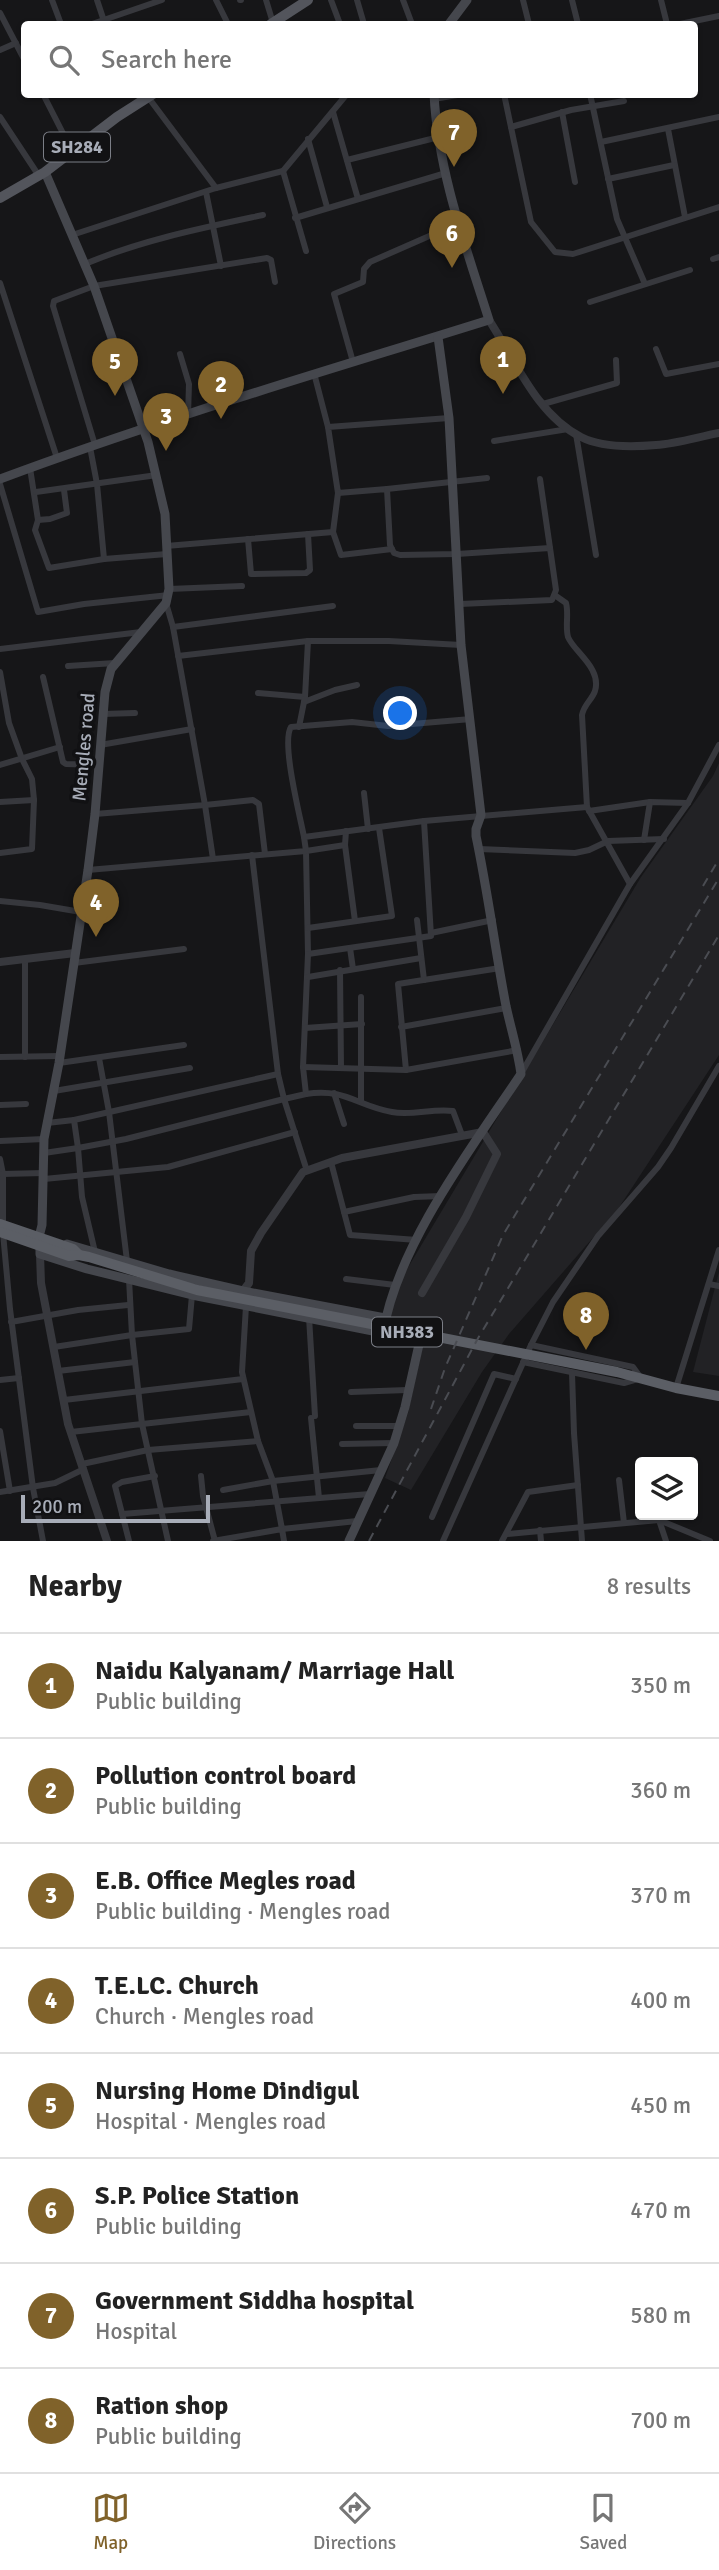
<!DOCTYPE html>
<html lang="en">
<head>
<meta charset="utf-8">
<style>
	body { margin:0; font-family:Signika,sans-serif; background:#f6f6f6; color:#222 }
	.controls { position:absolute; right:21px; bottom:21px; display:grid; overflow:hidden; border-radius:7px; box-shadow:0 2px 5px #0004 }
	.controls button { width:63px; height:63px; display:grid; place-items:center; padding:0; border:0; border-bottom:2px solid #e0e0e0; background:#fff; color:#222; font:35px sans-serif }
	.scale { position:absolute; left:21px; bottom:18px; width:189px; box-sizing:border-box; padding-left:7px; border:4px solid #a8adb8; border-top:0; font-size:19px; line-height:24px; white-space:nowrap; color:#a8adb8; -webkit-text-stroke:5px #111113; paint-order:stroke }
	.you { position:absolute; left:401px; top:714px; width:24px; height:24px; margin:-18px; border:5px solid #fff; border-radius:50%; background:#1a73e8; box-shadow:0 0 0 10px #1a73e833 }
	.badge { display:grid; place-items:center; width:46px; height:46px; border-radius:50%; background:#80622a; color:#fff; font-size:23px; font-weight:700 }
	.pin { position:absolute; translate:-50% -58px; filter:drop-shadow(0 2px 4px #0008) }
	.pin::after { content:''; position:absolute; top:37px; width:24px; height:21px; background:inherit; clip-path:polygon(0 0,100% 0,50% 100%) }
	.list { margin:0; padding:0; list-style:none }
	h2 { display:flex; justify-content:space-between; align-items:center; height:91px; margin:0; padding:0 28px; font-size:30px }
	h2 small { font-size:23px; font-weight:400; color:#767676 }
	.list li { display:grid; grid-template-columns:46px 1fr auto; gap:21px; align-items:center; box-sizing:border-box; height:105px; padding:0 28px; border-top:2px solid #e0e0e0 }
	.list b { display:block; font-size:26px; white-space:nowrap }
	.list p { margin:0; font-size:23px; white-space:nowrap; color:#767676 }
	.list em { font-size:23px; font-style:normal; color:#767676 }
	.icon { flex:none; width:38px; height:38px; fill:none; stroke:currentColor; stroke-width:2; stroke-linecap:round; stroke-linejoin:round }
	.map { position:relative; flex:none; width:719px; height:1541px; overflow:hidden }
	.search { position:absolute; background:#fff; box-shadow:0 2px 5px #0004; left:21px; right:21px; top:21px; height:77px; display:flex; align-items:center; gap:18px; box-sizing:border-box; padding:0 24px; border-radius:7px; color:#767676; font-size:26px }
	.sheet { height:931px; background:#fff }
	nav { display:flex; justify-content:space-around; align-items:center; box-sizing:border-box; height:98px; border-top:2px solid #e0e0e0; background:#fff; font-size:19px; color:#767676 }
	nav a { display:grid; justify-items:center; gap:4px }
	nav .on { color:#80622a }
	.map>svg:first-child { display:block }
</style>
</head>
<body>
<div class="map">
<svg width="719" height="1541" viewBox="0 0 719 1541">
	<rect width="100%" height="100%" fill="#161618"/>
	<!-- built -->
	<g fill="#222225">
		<polygon points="719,763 719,1055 618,1209 509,1334 482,1372 411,1490 385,1478 408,1413 427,1326 389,1317 394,1291 641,877 713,776"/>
		<polygon points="719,1272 719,1376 693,1372"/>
	</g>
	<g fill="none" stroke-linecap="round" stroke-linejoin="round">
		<!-- minor -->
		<g stroke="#37383d" stroke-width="6">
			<polyline points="52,0 61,24"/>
			<polyline points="97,0 104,21"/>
			<polyline points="216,0 228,24"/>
			<polyline points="240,0 241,0"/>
			<polyline points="266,0 273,23"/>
			<polyline points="331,0 340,24"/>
			<polyline points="357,0 364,24"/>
			<polyline points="403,0 412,24"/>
			<polyline points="523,0 529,24"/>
			<polyline points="572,0 578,24"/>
			<polyline points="661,0 667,24"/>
			<polyline points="0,13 24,59"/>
			<polyline points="92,24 162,0"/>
			<polyline points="680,24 719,16"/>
			<polyline points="0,50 16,43"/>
			<polyline points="43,94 72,151"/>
			<polyline points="504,94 531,222 555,252 573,254 719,207"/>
			<polyline points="590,94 617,219 645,284"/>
			<polyline points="148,97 216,188"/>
			<polyline points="434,99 463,94"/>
			<polyline points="333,112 358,199"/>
			<polyline points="562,112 575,182"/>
			<polyline points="0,117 39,176"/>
			<polyline points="511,127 571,110 624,101"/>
			<polyline points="668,129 685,217"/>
			<polyline points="308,139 327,207"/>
			<polyline points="601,142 719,117"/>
			<polyline points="347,160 439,137"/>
			<polyline points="283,171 306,251"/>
			<polyline points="608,179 674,165"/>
			<polyline points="206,192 221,266"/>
			<polyline points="295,218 446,173"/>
			<polyline points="72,235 216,188 283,171 347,94"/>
			<polyline points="713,259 719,257"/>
			<path d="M 85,264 C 142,240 202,228 263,215"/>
			<polyline points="0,283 57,458"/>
			<polyline points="590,302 690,270"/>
			<polyline points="656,349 666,374 719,364"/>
			<polyline points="180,354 189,384 188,415"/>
			<polyline points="353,362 334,294 363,282 364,269 370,262 459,223"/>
			<polyline points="314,373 328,427"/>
			<polyline points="543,404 617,383 616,360"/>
			<polyline points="449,418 328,427 338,493 387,489 390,545 394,553 400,555 457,554 550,548 556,590 552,600 460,604"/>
			<polyline points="576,434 596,555"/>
			<polyline points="494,441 568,429"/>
			<polyline points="95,445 53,306 54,301 94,286 267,258 271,260 275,282"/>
			<polyline points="90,447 97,484 104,559"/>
			<polyline points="30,468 38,520 35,530 49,568 104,559 167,554"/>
			<polyline points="540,479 550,548"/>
			<polyline points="0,484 38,612 84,604 169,595"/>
			<polyline points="387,489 487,478"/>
			<polyline points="36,492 157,475"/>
			<polyline points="38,520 50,519 67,513 64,490"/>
			<polyline points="333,532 341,555 392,549"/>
			<polyline points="248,539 251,574 306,573 310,570 308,534"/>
			<polyline points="166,546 333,532 338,493"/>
			<polyline points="169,589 242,586"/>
			<path d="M 556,596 L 566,603 C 569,614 565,626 568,637 C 574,652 602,668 595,691 C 592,700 584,704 582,715 L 587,807 L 630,884"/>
			<polyline points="173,627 333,606"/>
			<polyline points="0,649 141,632"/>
			<polyline points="178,656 308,641 389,641 461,645"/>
			<polyline points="68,666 115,663"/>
			<polyline points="43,677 63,762 66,764 98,765"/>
			<polyline points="258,693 305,697"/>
			<polyline points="304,702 335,690 357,685"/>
			<polyline points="103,714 135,713"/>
			<polyline points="299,727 305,697 308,641"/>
			<polyline points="100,745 192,729"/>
			<polyline points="0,765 60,747"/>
			<polyline points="364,793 368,829"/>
			<polyline points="0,802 34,800"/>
			<polyline points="589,811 650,802 688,803"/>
			<polyline points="95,814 205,805 173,627 166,603"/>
			<polyline points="346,831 345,845 355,921"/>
			<path d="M 304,837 C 300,816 281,742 291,727 L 352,722 L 388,726 L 471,719"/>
			<polyline points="644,840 650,802"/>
			<polyline points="345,845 306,851 308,954 431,936 424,821"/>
			<polyline points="479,849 575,853 589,850 608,841 664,839"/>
			<polyline points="0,853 32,849 34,800 32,779 22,759 9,723 0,672"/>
			<polyline points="252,855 278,1074 284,1099 306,1094 303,1067 308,954"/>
			<polyline points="213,859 205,805 253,800 259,804 265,854"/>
			<polyline points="88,870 306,851 304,837 424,821 587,807"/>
			<polyline points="0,901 40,905 81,912"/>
			<polyline points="417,920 424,980"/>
			<polyline points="308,928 392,916 379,828"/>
			<polyline points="431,933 493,920"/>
			<polyline points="350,948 353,969"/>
			<polyline points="74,963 184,949"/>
			<polyline points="500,968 398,984 406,1070 518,1050"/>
			<polyline points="340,970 341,1067"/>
			<polyline points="308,977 421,958"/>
			<polyline points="401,1027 506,1008"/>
			<polyline points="305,1028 362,1024"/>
			<polyline points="0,1057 60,1056"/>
			<polyline points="25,1057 25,959"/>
			<polyline points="99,1058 109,1112 127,1261"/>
			<polyline points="59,1063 184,1045"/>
			<polyline points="303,1067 406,1070"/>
			<polyline points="522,1072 630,884 688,803 719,745"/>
			<polyline points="278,1074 74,1120 78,1148 126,1139 284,1099 307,1171"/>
			<polyline points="54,1091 190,1068"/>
			<polyline points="334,1093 344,1124"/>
			<path d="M 306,1094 C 346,1088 357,1106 392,1112 C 412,1116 433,1108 453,1111 L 462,1135"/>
			<polyline points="361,1101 361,997"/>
			<polyline points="0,1105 26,1104"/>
			<polyline points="47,1123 74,1120"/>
			<polyline points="0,1141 44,1139"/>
			<polyline points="44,1153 78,1148 82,1197 95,1252"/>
			<polyline points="0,1159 3,1174 3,1225"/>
			<polyline points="331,1162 350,1235 417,1240"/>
			<polyline points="2,1174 44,1173"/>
			<polyline points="44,1179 168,1167 295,1132"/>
			<polyline points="344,1212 414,1197 441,1196"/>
			<polyline points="3,1233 10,1309 33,1488 43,1541"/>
			<polyline points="346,1279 395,1285"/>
			<polyline points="709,1284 719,1286"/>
			<polyline points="192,1295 189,1329 132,1335 142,1424 251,1412"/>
			<polyline points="246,1306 242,1372 258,1441 273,1481 282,1529 357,1521"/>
			<polyline points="309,1317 315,1416"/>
			<polyline points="11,1322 78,1310 128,1305"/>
			<polyline points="54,1347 132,1335 129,1279"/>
			<polyline points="523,1362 624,1383 641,1378 633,1367 531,1345 553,1302 598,1236 658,1167 671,1148 719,1066"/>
			<polyline points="58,1371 135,1362"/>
			<polyline points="572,1373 574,1433 582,1541"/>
			<polyline points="0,1380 19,1378"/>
			<polyline points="676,1388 719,1250"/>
			<polyline points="351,1392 407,1390"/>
			<polyline points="64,1400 243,1379"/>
			<polyline points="311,1418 319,1498"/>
			<polyline points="356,1426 399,1426"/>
			<polyline points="0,1431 10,1491"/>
			<polyline points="71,1432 142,1424 168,1541"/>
			<polyline points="342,1444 394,1443"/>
			<polyline points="82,1464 148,1450 258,1441"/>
			<polyline points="201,1476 203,1496 215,1541"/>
			<polyline points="619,1480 624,1523"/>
			<polyline points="223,1490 273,1481 381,1470"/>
			<polyline points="0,1492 55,1483 84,1469"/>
			<polyline points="122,1514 370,1494"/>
			<polyline points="432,1517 494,1374 516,1379"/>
			<polyline points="659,1520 666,1541"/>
			<polyline points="540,1530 541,1541"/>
			<polyline points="507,1534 659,1520 710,1541"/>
			<polyline points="129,1541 115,1486 122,1482 155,1476"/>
			<polyline points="213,1541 282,1529 284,1541"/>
			<polyline points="443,1541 531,1345"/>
			<polyline points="502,1541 528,1492 578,1485"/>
		</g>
		<!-- tertiary -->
		<g stroke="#37383d" stroke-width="8">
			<path d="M 489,320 C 515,360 537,415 581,437 C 602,448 633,447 656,445 C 676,444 698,437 719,433"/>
			<polyline points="0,962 75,953"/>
			<polyline points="40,1254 41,1283 68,1424 107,1541"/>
			<polyline points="243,1291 249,1283 251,1251 261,1233 303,1172 342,1158 483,1132 497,1154 466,1217 422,1293"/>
			<polyline points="383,1333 420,1340"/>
		</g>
		<!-- secondary -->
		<g stroke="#45474d" stroke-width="9">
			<polyline points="449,24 467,0"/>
			<path d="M 0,479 C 161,419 326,371 489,320 C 466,247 438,172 434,94"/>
			<polyline points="39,1237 42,1225 44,1139 59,1063 88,870 95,814 105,692 111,669 166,603 169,589 165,514 148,442 94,286 45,172"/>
			<polyline points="67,1244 169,1274 243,1291 385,1318"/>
			<path d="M 40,1245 L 40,1254 L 87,1269 L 192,1295 L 383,1333 C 397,1246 472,1147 521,1074 C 518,1051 511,1029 506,1006 C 495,949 488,893 476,836 L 476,829 L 481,815 L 461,645 L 449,418 L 438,337"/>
			<polyline points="349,1541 394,1443 405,1407 420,1340"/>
		</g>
		<!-- primary -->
		<g stroke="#53555c" stroke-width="10">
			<polyline points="271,24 308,0"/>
			<polyline points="0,198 45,172 117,117 153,94"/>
		</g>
		<!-- trunk -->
		<g stroke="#5b5e65" stroke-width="10">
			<polyline points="0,1224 73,1249 79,1255"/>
			<polyline points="0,1232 69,1256 79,1255 89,1257 197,1290 617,1372 676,1388 719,1396"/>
		</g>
		<!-- rail -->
		<g stroke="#4a4c52" stroke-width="2" stroke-dasharray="9 7" stroke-linecap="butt">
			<polyline points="703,886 719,859"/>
			<polyline points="431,1409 445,1368 503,1235 719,878"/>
			<polyline points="369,1541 477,1340 719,935"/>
		</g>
	</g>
	<g text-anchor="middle" stroke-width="7" stroke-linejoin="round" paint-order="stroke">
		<!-- shield labels -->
		<g fill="#111113" stroke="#7b7e86" stroke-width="2">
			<rect x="44" y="132.5" width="66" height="29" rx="5"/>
			<rect x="372" y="1317.5" width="70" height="29" rx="5"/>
		</g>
		<g font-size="18" font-weight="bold" fill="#a8adb8">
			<text x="77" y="153">SH284</text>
			<text x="407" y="1338">NH383</text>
		</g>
		<!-- street labels -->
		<g font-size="19" fill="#a8adb8" stroke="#111113">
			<text transform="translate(83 747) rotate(-85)" y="7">Mengles road</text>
		</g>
	</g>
</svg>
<div class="controls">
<button><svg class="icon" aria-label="layers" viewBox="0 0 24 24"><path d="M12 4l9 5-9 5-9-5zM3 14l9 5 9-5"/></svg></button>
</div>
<div class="scale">200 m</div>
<div class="you"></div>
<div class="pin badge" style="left:503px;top:394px">1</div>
<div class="pin badge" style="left:221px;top:419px">2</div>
<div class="pin badge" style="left:166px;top:451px">3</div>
<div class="pin badge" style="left:96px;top:937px">4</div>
<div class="pin badge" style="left:115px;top:396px">5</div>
<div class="pin badge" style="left:452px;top:268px">6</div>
<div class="pin badge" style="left:454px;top:167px">7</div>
<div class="pin badge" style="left:586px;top:1350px">8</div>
<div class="search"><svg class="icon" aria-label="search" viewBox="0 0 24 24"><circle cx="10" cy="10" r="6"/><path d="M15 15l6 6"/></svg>Search here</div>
</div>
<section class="sheet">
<h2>Nearby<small>8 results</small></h2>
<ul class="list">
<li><span class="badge">1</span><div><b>Naidu Kalyanam/ Marriage Hall</b><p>Public building</p></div><em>350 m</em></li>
<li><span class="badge">2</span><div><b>Pollution control board</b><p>Public building</p></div><em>360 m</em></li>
<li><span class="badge">3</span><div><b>E.B. Office Megles road</b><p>Public building · Mengles road</p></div><em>370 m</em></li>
<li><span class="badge">4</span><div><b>T.E.LC. Church</b><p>Church · Mengles road</p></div><em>400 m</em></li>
<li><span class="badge">5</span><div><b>Nursing Home Dindigul</b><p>Hospital · Mengles road</p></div><em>450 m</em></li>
<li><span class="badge">6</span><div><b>S.P. Police Station</b><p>Public building</p></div><em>470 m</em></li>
<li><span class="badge">7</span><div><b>Government Siddha hospital</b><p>Hospital</p></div><em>580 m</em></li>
<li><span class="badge">8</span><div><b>Ration shop</b><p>Public building</p></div><em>700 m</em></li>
</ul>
</section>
<nav>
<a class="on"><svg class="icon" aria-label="map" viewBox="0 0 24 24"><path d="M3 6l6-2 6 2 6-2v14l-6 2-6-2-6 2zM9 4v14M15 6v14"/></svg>Map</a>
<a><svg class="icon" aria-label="directions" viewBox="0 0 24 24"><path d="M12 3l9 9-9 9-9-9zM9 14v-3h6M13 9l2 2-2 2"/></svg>Directions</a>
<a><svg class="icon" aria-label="saved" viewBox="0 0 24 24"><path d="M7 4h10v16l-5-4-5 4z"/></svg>Saved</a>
</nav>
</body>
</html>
